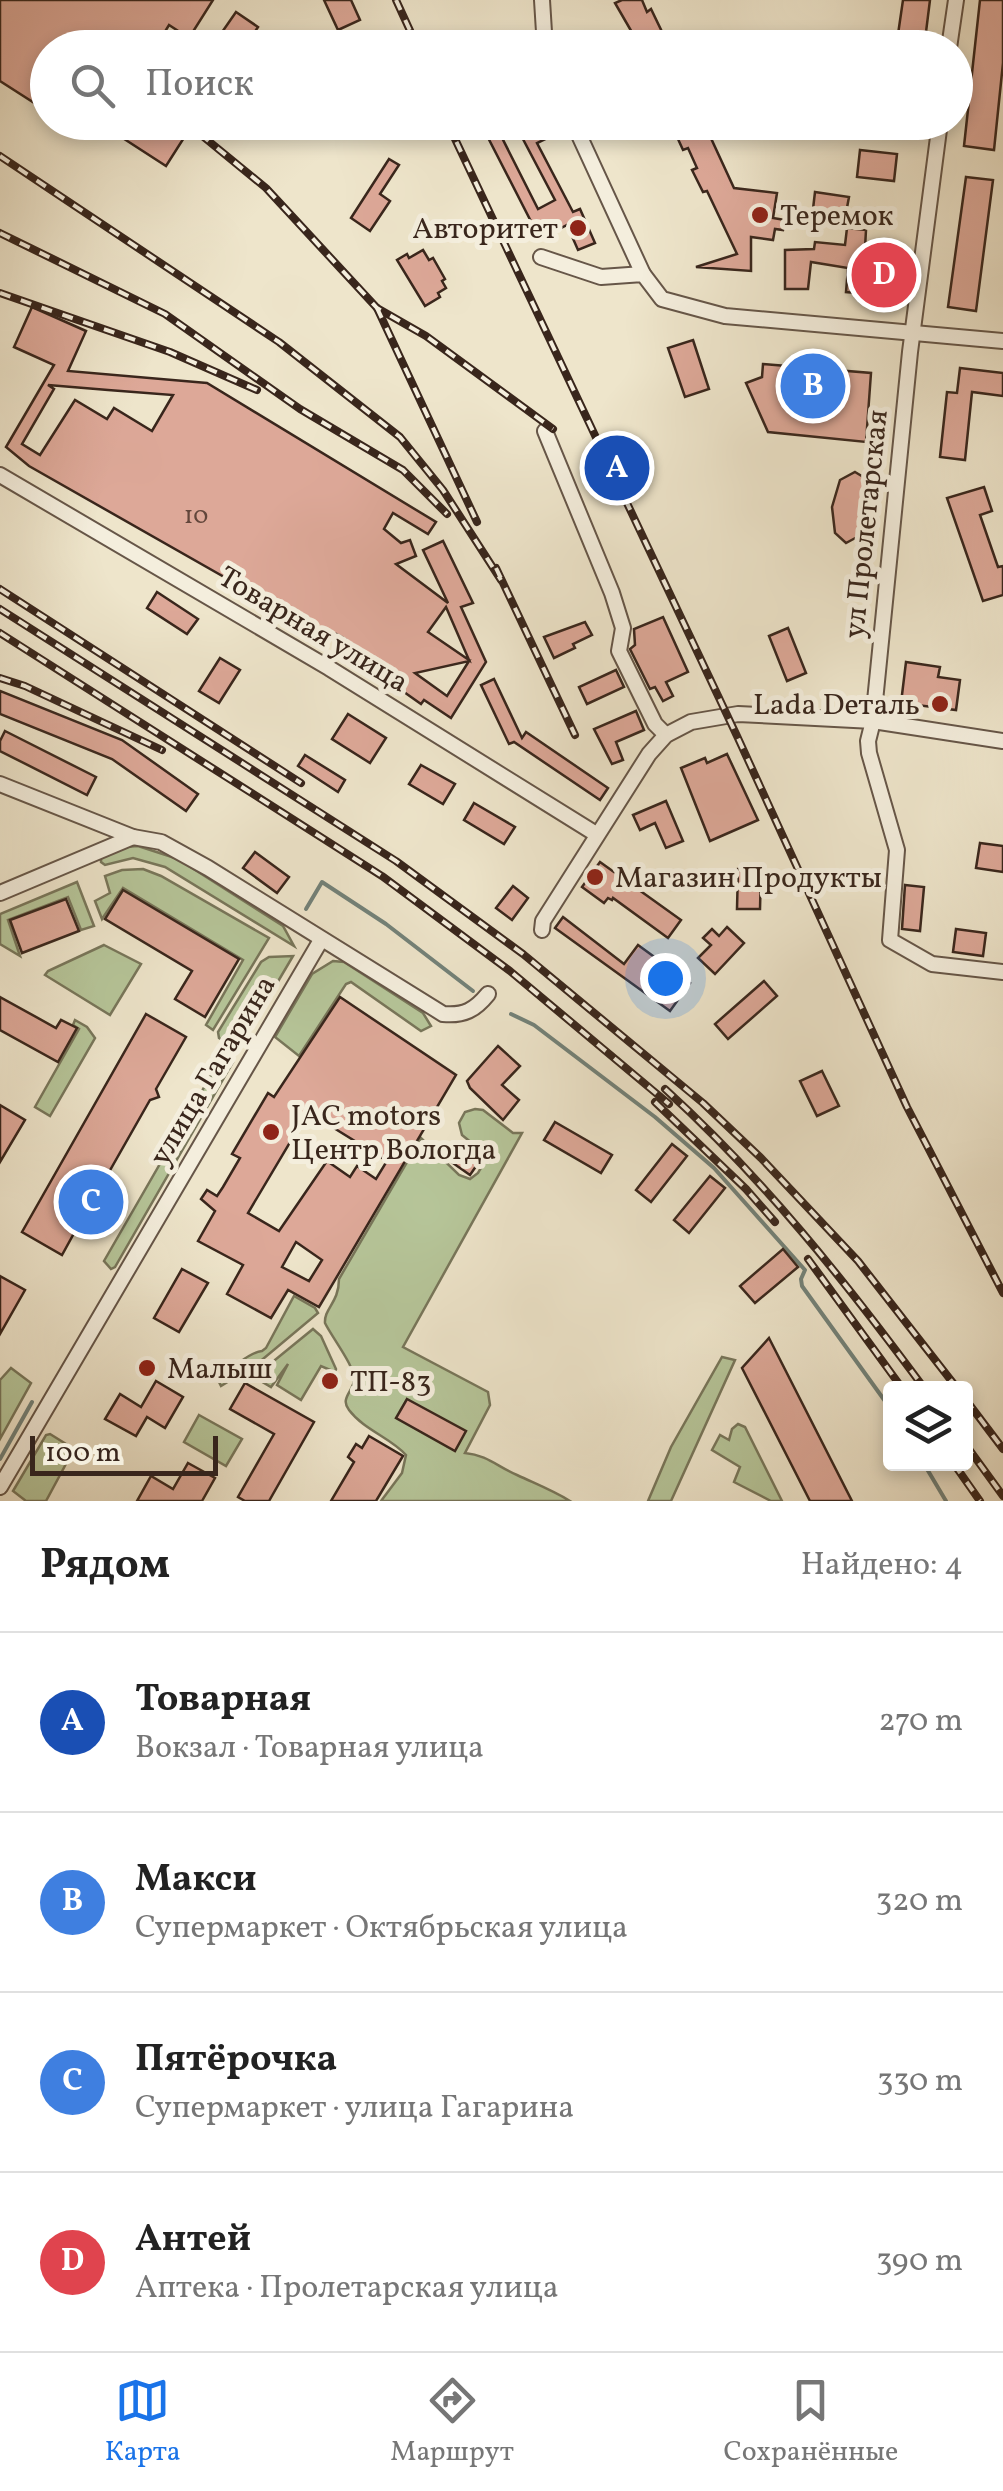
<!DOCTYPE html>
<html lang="ru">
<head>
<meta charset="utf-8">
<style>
	body { margin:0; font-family:Vollkorn,serif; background:#f2f2f2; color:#222 }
	.controls { position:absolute; right:30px; bottom:30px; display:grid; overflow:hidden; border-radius:10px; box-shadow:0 5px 15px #0003 }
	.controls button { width:90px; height:90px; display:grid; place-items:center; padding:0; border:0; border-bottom:2px solid #e0e0e0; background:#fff; color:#222; font:50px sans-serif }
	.scale { position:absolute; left:30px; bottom:25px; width:188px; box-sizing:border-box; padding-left:10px; border:5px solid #39261c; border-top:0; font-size:28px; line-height:35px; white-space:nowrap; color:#39261c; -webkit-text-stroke:8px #f4eedd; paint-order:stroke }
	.you { position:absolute; left:665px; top:978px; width:35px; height:35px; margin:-25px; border:8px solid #fff; border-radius:50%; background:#1a73e8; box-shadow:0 0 0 15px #1a73e833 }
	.badge { display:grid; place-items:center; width:65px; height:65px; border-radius:50%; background:#1a73e8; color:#fff; font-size:32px; font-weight:700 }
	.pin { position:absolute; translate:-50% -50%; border:5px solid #fff; box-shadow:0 2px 10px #0006 }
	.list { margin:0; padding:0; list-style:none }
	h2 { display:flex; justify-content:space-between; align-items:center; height:130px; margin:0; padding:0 40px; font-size:42px }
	h2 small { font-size:32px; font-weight:400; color:#767676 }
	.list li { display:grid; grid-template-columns:65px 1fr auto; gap:30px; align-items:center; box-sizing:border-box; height:180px; padding:0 40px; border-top:2px solid #e0e0e0 }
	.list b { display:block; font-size:38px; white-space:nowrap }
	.list p { margin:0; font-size:32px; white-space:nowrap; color:#767676 }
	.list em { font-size:32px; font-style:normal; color:#767676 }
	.icon { flex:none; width:55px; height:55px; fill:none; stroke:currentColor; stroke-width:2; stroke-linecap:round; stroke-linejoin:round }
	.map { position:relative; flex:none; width:1003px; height:1501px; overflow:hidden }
	.search { position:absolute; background:#fff; box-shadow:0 5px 15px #0003; left:30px; right:30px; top:30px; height:110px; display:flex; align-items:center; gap:25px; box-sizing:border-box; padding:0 35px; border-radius:55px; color:#767676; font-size:38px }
	.sheet { height:850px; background:#fff }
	nav { display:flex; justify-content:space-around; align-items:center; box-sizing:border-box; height:140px; border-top:2px solid #e0e0e0; background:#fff; font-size:28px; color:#767676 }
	nav a { display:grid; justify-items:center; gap:5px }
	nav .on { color:#1a73e8 }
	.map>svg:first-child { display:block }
</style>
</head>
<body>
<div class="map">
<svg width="1003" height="1501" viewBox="0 0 1003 1501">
	<rect width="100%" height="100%" fill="#eee5cb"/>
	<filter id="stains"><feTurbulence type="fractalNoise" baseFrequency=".002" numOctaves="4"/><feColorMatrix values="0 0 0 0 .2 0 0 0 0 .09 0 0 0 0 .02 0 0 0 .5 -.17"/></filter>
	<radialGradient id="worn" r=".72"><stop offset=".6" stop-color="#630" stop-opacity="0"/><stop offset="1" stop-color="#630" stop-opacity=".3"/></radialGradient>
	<!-- green -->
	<g fill="#b6c599" stroke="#78765a" stroke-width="2.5">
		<polygon points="138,846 178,859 283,926 294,946 165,867 133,858 105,865 101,862 101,858 125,847"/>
		<polygon points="143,869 161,876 269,938 213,1030 206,1025 243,960 123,888 102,919 95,901 110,893 105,876 122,870"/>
		<polygon points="77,882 94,926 81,930 68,897 8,920 20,956 0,944 0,914"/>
		<polygon points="104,945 141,964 110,1015 45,975 48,971"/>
		<polygon points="293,956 240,1046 236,1048 219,1038 218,1032 261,962 269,957"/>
		<polygon points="333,961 344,962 423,1013 431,1026 421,1031 351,982 346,984 299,1056 275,1037 312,974"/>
		<polygon points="75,1020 87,1027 95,1038 50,1116 35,1107 79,1029 73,1025"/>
		<polygon points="227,1054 233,1062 115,1267 111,1269 104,1261 221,1058"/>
		<path d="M 475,1109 L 483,1110 L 513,1133 L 522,1133 L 403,1347 L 488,1392 L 490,1405 L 465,1453 C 487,1455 498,1467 517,1475 C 536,1484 552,1490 570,1501 L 381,1501 L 402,1473 L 406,1455 C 391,1438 364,1430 349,1410 C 340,1399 352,1392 354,1381 C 357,1369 331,1336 325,1323 C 324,1308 339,1303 339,1279 L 421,1138 L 459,1175 L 470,1179 L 478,1173 L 488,1156 L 462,1135 L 459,1123 L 465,1112 Z"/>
		<path d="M 294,1296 L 315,1308 L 318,1313 L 257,1364 L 221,1386 L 219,1382 C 225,1372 250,1352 262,1351 L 266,1348 Z"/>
		<polygon points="313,1329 321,1336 336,1369 335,1372 321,1366 301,1400 277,1385 288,1364 271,1387 254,1377"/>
		<polygon points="722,1357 735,1360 671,1501 648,1501 671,1447"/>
		<polygon points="11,1368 31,1383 0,1439 0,1380"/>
		<polygon points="199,1415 242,1439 226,1466 184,1442"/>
		<polygon points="738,1424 745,1427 782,1501 771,1501 734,1482 740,1467 712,1450 720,1435 729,1440 732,1429"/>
		<polygon points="50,1434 74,1449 46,1501 26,1501 13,1491 46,1435"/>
	</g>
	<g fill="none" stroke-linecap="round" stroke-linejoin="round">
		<!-- stream -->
		<g stroke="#738279" stroke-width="4">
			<polyline points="306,909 322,882 386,924 473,991"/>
			<polyline points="511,1014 534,1025 655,1117 714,1168 805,1270 801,1279 802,1286 890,1408"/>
			<polyline points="0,1459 32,1402"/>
			<polyline points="924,1464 946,1501"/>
		</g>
	</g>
	<!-- building -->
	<g fill="#dda898" stroke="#39261c" stroke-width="2.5" fill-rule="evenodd">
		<polygon points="0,0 213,0 189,38 169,25 155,48 48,48 48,92 39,106 0,81"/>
		<polygon points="324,0 351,0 360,20 338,30"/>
		<polygon points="622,0 642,0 647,12 651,9 664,36 660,37 664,48 641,48 615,3"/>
		<polygon points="903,0 930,0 924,48 896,48"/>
		<polygon points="980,0 1003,0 1003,63 994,150 964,146"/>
		<polygon points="236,12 258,27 244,48 211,48"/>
		<polygon points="98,122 194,122 166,166"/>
		<polygon points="480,122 494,122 538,209 555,200 514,122 556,122 560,132 537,143 573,212 580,209 595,243 578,250 567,225 540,239"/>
		<polygon points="676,122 698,122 705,136 709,134 734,188 777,193 773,218 785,220 783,230 775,229 773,240 751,237 751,271 696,267 737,254 707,191 703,192 692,170 697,168 688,148 683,150 673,128 677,126"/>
		<polygon points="860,150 897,154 894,181 857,177"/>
		<polygon points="389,159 399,165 380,194 390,201 370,231 351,218"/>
		<polygon points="966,177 993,180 976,311 948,307"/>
		<polygon points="815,192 849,197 846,213 813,209"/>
		<polygon points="847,228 866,230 864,266 895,271 897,297 882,304 881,300 856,297 857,293 846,292 848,268 811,262 808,289 785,289 785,250 814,249 815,242 845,245"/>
		<polygon points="423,250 429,260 433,258 445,279 442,281 446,288 438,293 440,297 425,306 397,260 407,254 409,258"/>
		<path d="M 32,307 L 86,331 L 68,371 L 207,383 L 436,522 L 428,534 L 393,513 L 384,529 L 401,543 L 410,540 L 416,556 L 396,564 L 448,603 L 423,550 L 443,541 L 473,603 L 461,607 L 486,662 L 451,718 L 424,700 L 421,704 L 353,656 L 358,648 L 342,637 L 336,634 L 334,638 L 319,631 L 29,466 L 6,447 L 54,365 L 14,347 ZM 48,385 L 108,390 L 173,395 L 152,431 L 114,408 L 107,419 L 75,400 L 40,455 L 22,444 L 54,389 ZM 446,607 L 469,660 L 428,632 ZM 469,661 L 447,696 L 415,673 Z"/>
		<polygon points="693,340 709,389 685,397 668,348"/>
		<polygon points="763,364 871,373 866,442 768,432 746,383 762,377"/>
		<polygon points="960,368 1003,373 1003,396 972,392 965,460 940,457 947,392 957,393"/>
		<polygon points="855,472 865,478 870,504 859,536 846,543 835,533 832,507 840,480"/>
		<polygon points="984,487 992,511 980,515 998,567 1003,566 1003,595 983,601 947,498"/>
		<polygon points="157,592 198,619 187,634 147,608"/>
		<polygon points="663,617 688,672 666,682 673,696 663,701 655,687 650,689 630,649 635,645 634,629"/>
		<polygon points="585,622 592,635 573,644 575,648 554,658 544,637"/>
		<polygon points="788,628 806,673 787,681 769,636"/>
		<polygon points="220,658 240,670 219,703 199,691"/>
		<polygon points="906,662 940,667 938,677 960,680 956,710 901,703"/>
		<polygon points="616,670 624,687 587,704 579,687"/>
		<polygon points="494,679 522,738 526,732 608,788 600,800 514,742 509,744 481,685"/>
		<polygon points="0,691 122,740 198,794 186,811 112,759 0,714"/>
		<polygon points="636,711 644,730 616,742 623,760 612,764 594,729"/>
		<polygon points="348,714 386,738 370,763 332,739"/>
		<polygon points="5,731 96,777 87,795 0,751 0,741"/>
		<polygon points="727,754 758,820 710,841 681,768 705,758 707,763"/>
		<polygon points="305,755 345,780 338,792 298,766"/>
		<polygon points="421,765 455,784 443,804 409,784"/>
		<polygon points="666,801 683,841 666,848 655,823 640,830 633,815"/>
		<polygon points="474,803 515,827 504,844 464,820"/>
		<polygon points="980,843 1003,846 1003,872 976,868"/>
		<polygon points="255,852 289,877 277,893 243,868"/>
		<polygon points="600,862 681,920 668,938 613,898 612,900 608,898 604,903 582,887"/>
		<polygon points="738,869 761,870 760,909 737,909"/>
		<polygon points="905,885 924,887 920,931 902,929"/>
		<polygon points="513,886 528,898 512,920 496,908"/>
		<polygon points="123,890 239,959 205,1017 175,999 192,971 105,919"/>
		<polygon points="66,899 79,931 22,953 10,920"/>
		<polygon points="563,917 624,964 638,945 690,983 670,1011 555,928"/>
		<polygon points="727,927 744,943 715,974 698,958 711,945 703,938 712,929 719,936"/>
		<polygon points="956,929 986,933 983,956 953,952"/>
		<polygon points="764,981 777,996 728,1039 715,1024"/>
		<polygon points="0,997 56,1028 61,1020 77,1028 58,1062 0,1030"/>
		<path d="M 340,997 L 456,1075 L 319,1307 L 288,1290 L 271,1318 L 227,1294 L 243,1265 L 198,1241 L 215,1211 L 201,1199 L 207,1190 L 217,1196 L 223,1187 L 240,1158 L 232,1154 L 268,1093 L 274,1097 ZM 308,1112 L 387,1161 L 376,1179 L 357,1166 L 350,1177 L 327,1161 L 279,1231 L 248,1213 ZM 296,1242 L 322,1260 L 309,1281 L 282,1267 Z"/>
		<polygon points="146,1014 186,1037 156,1089 159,1097 150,1100 96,1195 98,1202 89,1206 62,1255 22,1232"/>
		<polygon points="498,1046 520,1066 502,1085 519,1100 503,1120 470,1088 467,1081"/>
		<polygon points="822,1071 839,1106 817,1116 800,1081"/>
		<polygon points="0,1105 25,1120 0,1162"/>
		<polygon points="555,1122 612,1155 601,1173 544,1140"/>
		<polygon points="463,1142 483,1156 470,1175 450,1161"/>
		<polygon points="672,1144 687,1156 651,1202 636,1190"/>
		<polygon points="710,1176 725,1188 689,1233 674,1220"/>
		<polygon points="783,1249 798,1267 755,1303 740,1286"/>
		<polygon points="182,1269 208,1283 179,1332 154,1318"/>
		<polygon points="0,1276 25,1290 0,1334"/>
		<polygon points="769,1338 852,1501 810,1501 742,1368"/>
		<polygon points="156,1381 183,1397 165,1428 147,1417 136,1436 105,1419 120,1394 141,1407"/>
		<polygon points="245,1383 314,1422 269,1501 245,1501 238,1497 274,1434 230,1409"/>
		<polygon points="407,1399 466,1431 455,1451 396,1418"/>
		<polygon points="369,1436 403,1456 376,1501 331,1501 354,1462 348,1457 356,1444 362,1448"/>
		<polygon points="188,1463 215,1478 202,1501 137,1501 151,1476 173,1489"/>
	</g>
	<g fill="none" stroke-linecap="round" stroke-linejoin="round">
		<!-- minor casing -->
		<g stroke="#665648" stroke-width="18">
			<g id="minor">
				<polyline points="542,0 545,48"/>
				<polyline points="949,48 956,0"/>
				<polyline points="573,122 643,274"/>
				<polyline points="940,122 910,352 873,721 868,741 869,753 897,850 890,940 932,964 1003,972"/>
				<polyline points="541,257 601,277 643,274 662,299 725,316 1003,341"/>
				<polyline points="545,431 612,593 623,628 619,651 655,724 666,735"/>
				<polyline points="0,475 329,668 596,834"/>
				<path d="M 0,784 L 133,837 L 161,842 L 208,868 L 443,1014 C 464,1016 475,1010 488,994"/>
				<polyline points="0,893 133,837"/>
				<polyline points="542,930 543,921 649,754 666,735 691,722 738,714 873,721 1003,741"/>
				<polyline points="0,1487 321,940"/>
			</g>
		</g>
		<!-- minor -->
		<use href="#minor" stroke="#f4eedd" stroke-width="14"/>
		<!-- rail casing -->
		<g stroke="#39261c" stroke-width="8">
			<g id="rail">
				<polyline points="396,0 418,48"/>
				<polyline points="447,122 737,736 907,1107 1003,1293"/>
				<polyline points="200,134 266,188 377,308 426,336 553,429"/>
				<polyline points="0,156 279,342 400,437 443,490 501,580"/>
				<polyline points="0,233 165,314 300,409 403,470 447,514"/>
				<polyline points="0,293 170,352 257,390"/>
				<polyline points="377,308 477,522"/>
				<polyline points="496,568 575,735"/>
				<polyline points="0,589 301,783"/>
				<polyline points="0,609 396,861 523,954 703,1103 761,1158 858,1261 957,1388"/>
				<polyline points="0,633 382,876 510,971 669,1104"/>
				<polyline points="0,678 25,686 162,750"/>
				<path d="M 665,1089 C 764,1179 845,1281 924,1388"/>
				<polyline points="655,1102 746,1189 775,1222"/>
				<polyline points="808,1259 902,1388"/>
				<polyline points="966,1400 1003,1449"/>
				<polyline points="966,1445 1003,1496"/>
				<polyline points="954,1464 980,1501"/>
			</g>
		</g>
		<!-- rail -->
		<use href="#rail" stroke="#f4eedd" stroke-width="4" stroke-dasharray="11" stroke-linecap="butt"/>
	</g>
	<!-- markers -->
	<g fill="#8f2418" stroke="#f4eedd" stroke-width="4">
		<circle cx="760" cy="215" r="10"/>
		<circle cx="578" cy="228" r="10"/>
		<circle cx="940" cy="704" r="10"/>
		<circle cx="595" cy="877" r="10"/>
		<circle cx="271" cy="1132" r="10"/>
		<circle cx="147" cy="1368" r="10"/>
		<circle cx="330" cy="1381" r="10"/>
	</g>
	<g text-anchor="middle" stroke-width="10" stroke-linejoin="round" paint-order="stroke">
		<!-- number labels -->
		<g font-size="25" fill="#62463b">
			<text x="196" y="523">10</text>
		</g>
		<!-- poi labels -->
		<g font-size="30" fill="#39261c" stroke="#f4eedd" text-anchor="start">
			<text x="780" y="225">Теремок</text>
			<text x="558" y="238" text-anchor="end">Авторитет</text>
			<text x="920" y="714" text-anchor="end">Lada Dеталь</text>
			<text x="615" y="887">Магазин Продукты</text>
			<text x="291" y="1125">JAC motors<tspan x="291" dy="34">Центр Вологда</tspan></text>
			<text x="167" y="1378">Малыш</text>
			<text x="350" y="1391">ТП-83</text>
		</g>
		<!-- street labels -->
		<g font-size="30" fill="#39261c" stroke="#f4eedd">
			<text transform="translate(865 524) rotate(-84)" y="10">ул Пролетарская</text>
			<text transform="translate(314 629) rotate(31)" y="10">Товарная улица</text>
			<text transform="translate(212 1070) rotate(-59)" y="10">улица Гагарина</text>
		</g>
	</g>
	<rect width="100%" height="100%" filter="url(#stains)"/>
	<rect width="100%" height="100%" fill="url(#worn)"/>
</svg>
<div class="controls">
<button><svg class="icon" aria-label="layers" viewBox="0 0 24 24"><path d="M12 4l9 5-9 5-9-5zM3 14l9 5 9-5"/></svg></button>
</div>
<div class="scale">100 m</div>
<div class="you"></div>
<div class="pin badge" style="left:617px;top:468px;background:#1a4fb4">A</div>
<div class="pin badge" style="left:813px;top:386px;background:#3f7fe0">B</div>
<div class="pin badge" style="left:91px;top:1202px;background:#3f7fe0">C</div>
<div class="pin badge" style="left:884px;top:275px;background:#e0444e">D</div>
<div class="search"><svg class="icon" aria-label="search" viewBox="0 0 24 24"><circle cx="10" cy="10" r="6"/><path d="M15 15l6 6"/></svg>Поиск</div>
</div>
<section class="sheet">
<h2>Рядом<small>Найдено: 4</small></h2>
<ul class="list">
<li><span class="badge" style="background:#1a4fb4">A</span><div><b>Товарная</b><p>Вокзал · Товарная улица</p></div><em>270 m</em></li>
<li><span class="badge" style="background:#3f7fe0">B</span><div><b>Макси</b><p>Супермаркет · Октябрьская улица</p></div><em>320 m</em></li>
<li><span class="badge" style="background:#3f7fe0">C</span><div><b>Пятёрочка</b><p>Супермаркет · улица Гагарина</p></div><em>330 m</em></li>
<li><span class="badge" style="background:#e0444e">D</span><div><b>Антей</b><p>Аптека · Пролетарская улица</p></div><em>390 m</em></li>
</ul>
</section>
<nav>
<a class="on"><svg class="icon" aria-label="map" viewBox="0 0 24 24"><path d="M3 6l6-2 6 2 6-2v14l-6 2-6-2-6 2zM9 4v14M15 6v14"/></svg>Карта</a>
<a><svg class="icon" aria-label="directions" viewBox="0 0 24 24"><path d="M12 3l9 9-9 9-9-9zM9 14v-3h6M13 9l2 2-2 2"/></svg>Маршрут</a>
<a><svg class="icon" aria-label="saved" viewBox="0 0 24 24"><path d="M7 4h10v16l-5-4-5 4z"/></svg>Сохранённые</a>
</nav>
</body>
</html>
